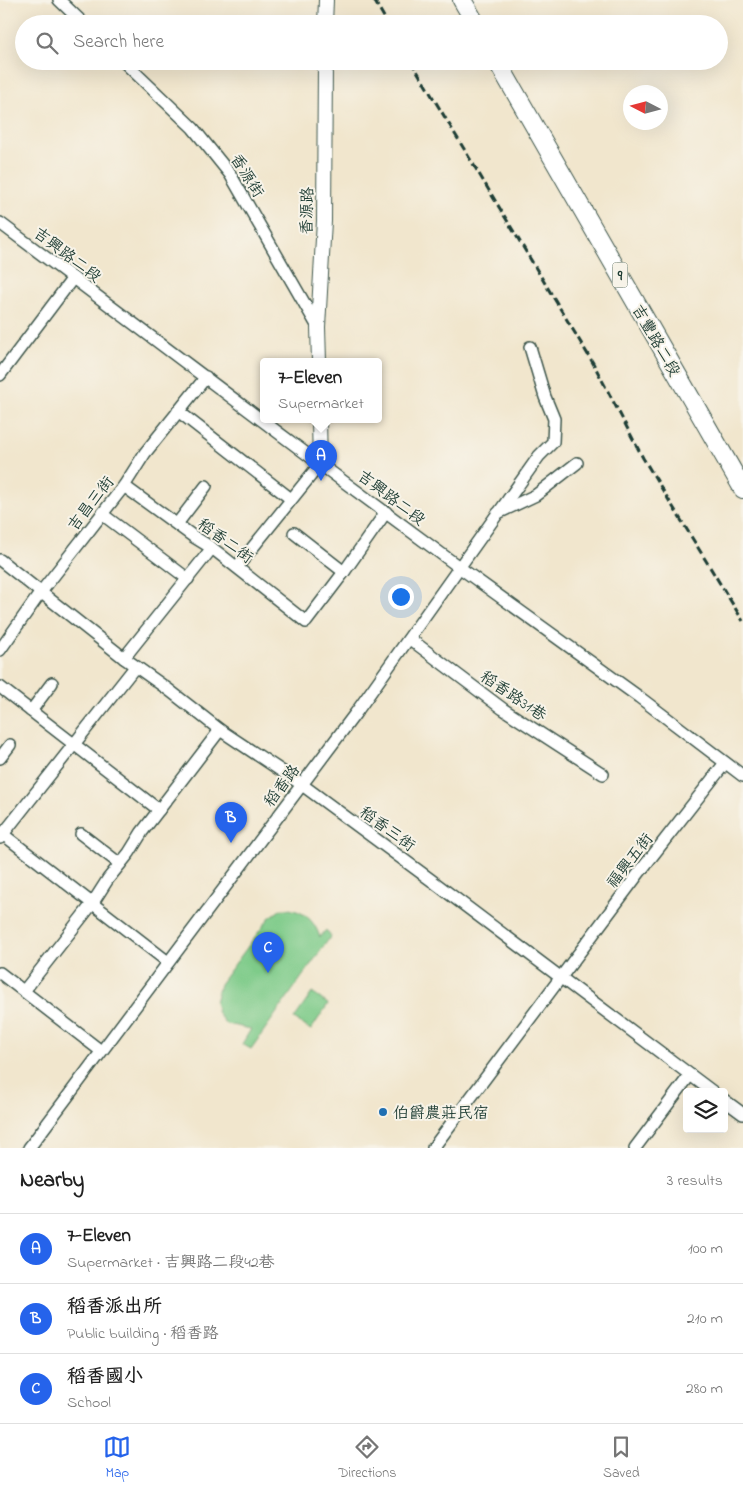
<!DOCTYPE html>
<html lang="en">
<head>
<meta charset="utf-8">
<style>
	body { margin:0; font-family:"Indie Flower","LXGW WenKai TC",sans-serif; background:#f6f6f6; color:#222 }
	.controls { position:absolute; right:15px; bottom:15px; display:grid; overflow:hidden; border-radius:5px; box-shadow:0 5px 20px #0002 }
	.controls button { width:45px; height:45px; display:grid; place-items:center; padding:0; border:0; border-bottom:1px solid #e0e0e0; background:#fff; color:#222; font:25px sans-serif }
	.compass { position:absolute; left:623px; top:85px; width:45px; height:45px; border-radius:50%; background:#fff; box-shadow:0 5px 20px #0002; rotate:276deg }
	.you { position:absolute; left:400px; top:596px; width:18px; height:18px; margin:-12px; border:4px solid #fff; border-radius:50%; background:#1a73e8; box-shadow:0 0 0 8px #1a73e833 }
	.badge { display:grid; place-items:center; width:32px; height:32px; border-radius:50%; background:#2563eb; color:#fff; font-size:16px; font-weight:700 }
	.pin { position:absolute; translate:-50% -41px; filter:drop-shadow(0 1px 2px #0008) }
	.pin::after { content:''; position:absolute; top:26px; width:18px; height:15px; background:inherit; clip-path:polygon(0 0,100% 0,50% 100%) }
	.popup { position:absolute; left:260px; top:358px; width:122px; height:65px; box-sizing:border-box; display:grid; place-content:center; border-radius:5px; background:#fff; filter:drop-shadow(0 1px 4px #0005); font-size:16px; white-space:nowrap; color:#767676 }
	.popup b { font-size:19px; color:#222 }
	.popup::after { content:''; position:absolute; left:50%; top:100%; margin-left:-10px; border:10px solid transparent; border-top-color:#fff }
	.list { margin:0; padding:0; list-style:none }
	h2 { display:flex; justify-content:space-between; align-items:center; height:65px; margin:0; padding:0 20px; font-size:21px }
	h2 small { font-size:16px; font-weight:400; color:#767676 }
	.list li { display:grid; grid-template-columns:32px 1fr auto; gap:15px; align-items:center; box-sizing:border-box; height:70px; padding:0 20px; border-top:1px solid #e0e0e0 }
	.list b { display:block; font-size:19px; white-space:nowrap }
	.list p { margin:0; font-size:16px; white-space:nowrap; color:#767676 }
	.list em { font-size:16px; font-style:normal; color:#767676 }
	.icon { flex:none; width:28px; height:28px; fill:none; stroke:currentColor; stroke-width:2; stroke-linecap:round; stroke-linejoin:round }
	.map { position:relative; flex:none; width:743px; height:1148px; overflow:hidden }
	.search { position:absolute; background:#fff; box-shadow:0 5px 20px #0002; left:15px; right:15px; top:15px; height:55px; display:flex; align-items:center; gap:12px; box-sizing:border-box; padding:0 18px; border-radius:28px; color:#767676; font-size:19px }
	.sheet { height:275px; background:#fff }
	nav { display:flex; justify-content:space-around; align-items:center; box-sizing:border-box; height:70px; border-top:1px solid #e0e0e0; background:#fff; font-size:14px; color:#767676 }
	nav a { display:grid; justify-items:center; gap:2px }
	nav .on { color:#2563eb }
	.map>svg:first-child { display:block }
</style>
</head>
<body>
<div class="map">
<svg width="743" height="1148" viewBox="0 0 743 1148">
	<rect width="100%" height="100%" fill="#f7f3e8"/>
	<filter id="ink" filterUnits="userSpaceOnUse"><feTurbulence type="fractalNoise" baseFrequency=".02" numOctaves="2"/><feDisplacementMap in="SourceGraphic" scale="10" xChannelSelector="R" yChannelSelector="G"/><feConvolveMatrix kernelMatrix="1 2 1 2 8 2 1 2 1" color-interpolation-filters="sRGB"/></filter>
	<filter id="wash" filterUnits="userSpaceOnUse"><feTurbulence type="fractalNoise" baseFrequency=".0096" numOctaves="4" result="noise"/><feDisplacementMap in="SourceGraphic" scale="20" xChannelSelector="R" yChannelSelector="G"/><feGaussianBlur stdDeviation="1.12" result="paint"/><feColorMatrix in="noise" values="0 0 0 0 0 0 0 0 0 0 0 0 0 0 0 0 0 1.4 0 .05"/><feComposite in="paint" operator="in"/></filter>
	<g filter="url(#wash)">
		<rect width="100%" height="100%" fill="#f1e6cd"/>
		<!-- green -->
		<g fill="#7ecb89" stroke="#4e845e">
			<path d="M 289,909 C 306,912 314,921 320,937 L 326,930 L 331,936 L 251,1049 L 242,1044 L 251,1029 L 226,1024 L 218,1014 L 215,1002 L 220,984 L 269,918 L 280,910 Z"/>
			<polygon points="312,993 328,1004 311,1030 294,1019"/>
		</g>
	</g>
	<g filter="url(#ink)">
		<g fill="none" stroke-linecap="round" stroke-linejoin="round">
			<!-- minor casing -->
			<g stroke="#3e564b" stroke-width="14">
				<g id="minor">
					<polyline points="59,0 84,24"/>
					<polyline points="123,61 193,128 230,174 318,327"/>
					<polyline points="0,223 320,464 459,567 639,697 743,776"/>
					<polyline points="0,375 73,278"/>
					<polyline points="178,411 291,499"/>
					<polyline points="124,486 194,537 212,548 306,622 344,572 386,512"/>
					<polyline points="500,511 539,456 553,442 554,419 545,397 530,347"/>
					<polyline points="102,514 188,579"/>
					<polyline points="177,524 206,486"/>
					<polyline points="294,533 344,572"/>
					<polyline points="0,560 124,658 169,690 220,730 301,784 431,880 713,1092"/>
					<polyline points="237,567 320,464"/>
					<polyline points="410,639 503,709 603,774"/>
					<polyline points="0,650 41,592 124,486 145,453 206,377"/>
					<polyline points="124,658 212,548"/>
					<polyline points="0,687 159,810"/>
					<polyline points="31,711 52,683"/>
					<polyline points="0,758 10,745"/>
					<polyline points="0,832 168,962"/>
					<polyline points="81,834 120,864"/>
					<polyline points="0,838 135,667"/>
					<polyline points="0,973 101,1051"/>
					<polyline points="24,991 92,904 108,879 129,853 142,832 220,730"/>
					<polyline points="724,1100 743,1114"/>
					<polyline points="29,1148 355,714 498,513 536,495 577,463"/>
					<polyline points="433,1148 639,873 725,763"/>
					<polyline points="635,1148 690,1075"/>
				</g>
			</g>
			<!-- tertiary casing -->
			<g stroke="#3e564b" stroke-width="16">
				<g id="tertiary">
					<polyline points="325,24 326,0"/>
					<polyline points="319,362 318,327 324,221 325,61"/>
					<polyline points="319,420 320,464"/>
				</g>
			</g>
			<!-- primary casing -->
			<g stroke="#3e564b" stroke-width="20">
				<g id="primary">
					<polyline points="462,0 476,24"/>
					<polyline points="497,61 743,489"/>
				</g>
			</g>
			<!-- minor -->
			<use href="#minor" stroke="#fff" stroke-width="11"/>
			<!-- tertiary -->
			<use href="#tertiary" stroke="#fff" stroke-width="14"/>
			<!-- primary -->
			<use href="#primary" stroke="#fff" stroke-width="18"/>
			<!-- rail -->
			<g stroke="#1f3d34" stroke-width="3" stroke-dasharray="8 4" stroke-linecap="butt">
				<polyline points="374,0 388,24"/>
				<polyline points="411,61 593,363 643,458 743,621"/>
			</g>
		</g>
	</g>
	<!-- markers -->
	<circle fill="#1f6fb2" stroke="#f7f3e8" stroke-width="2" cx="383" cy="1112" r="5"/>
	<g text-anchor="middle" stroke-width="4" stroke-linejoin="round" paint-order="stroke">
		<!-- shield labels -->
		<rect fill="#f7f3e8" stroke="#60746a" stroke-width="1" x="612.5" y="262.5" width="15" height="25" rx="4"/>
		<g font-size="15" font-weight="bold" fill="#1f3d34">
			<text x="620" y="280">9</text>
		</g>
		<!-- street labels -->
		<g font-size="16" fill="#1f3d34" stroke="#f7f3e8">
			<text transform="translate(248 175) rotate(58)" y="6">香源街</text>
			<text transform="translate(306 211) rotate(-89)" y="6">香源路</text>
			<text transform="translate(68 254) rotate(37)" y="6">吉興路二段</text>
			<text transform="translate(657 340) rotate(60)" y="6">吉豐路二段</text>
			<text transform="translate(392 497) rotate(37)" y="6">吉興路二段</text>
			<text transform="translate(90 503) rotate(-52)" y="6">吉昌三街</text>
			<text transform="translate(226 540) rotate(36)" y="6">稻香二街</text>
			<text transform="translate(514 695) rotate(34)" y="6">稻香路31巷</text>
			<text transform="translate(281 785) rotate(-53)" y="6">稻香路</text>
			<text transform="translate(388 828) rotate(36)" y="6">稻香三街</text>
			<text transform="translate(629 860) rotate(-52)" y="6">福興五街</text>
		</g>
		<!-- poi labels -->
		<g font-size="16" fill="#1f3d34" stroke="#f7f3e8" text-anchor="start">
			<text x="393" y="1118">伯爵農莊民宿</text>
		</g>
	</g>
</svg>
<div class="controls">
<button><svg class="icon" aria-label="layers" viewBox="0 0 24 24"><path d="M12 4l9 5-9 5-9-5zM3 14l9 5 9-5"/></svg></button>
</div>
<svg class="compass" viewBox="-18 -18 36 36"><path d="M0-13l5 13h-10z" fill="#e53935"/><path d="M0 13l5-13h-10z" fill="#767676"/></svg>
<div class="you"></div>
<div class="pin badge" style="left:321px;top:481px">A</div>
<div class="popup"><b>7-Eleven</b>Supermarket</div>
<div class="pin badge" style="left:231px;top:843px">B</div>
<div class="pin badge" style="left:268px;top:973px">C</div>
<div class="search"><svg class="icon" aria-label="search" viewBox="0 0 24 24"><circle cx="10" cy="10" r="6"/><path d="M15 15l6 6"/></svg>Search here</div>
</div>
<section class="sheet">
<h2>Nearby<small>3 results</small></h2>
<ul class="list">
<li><span class="badge">A</span><div><b>7-Eleven</b><p>Supermarket · 吉興路二段42巷</p></div><em>100 m</em></li>
<li><span class="badge">B</span><div><b>稻香派出所</b><p>Public building · 稻香路</p></div><em>210 m</em></li>
<li><span class="badge">C</span><div><b>稻香國小</b><p>School</p></div><em>280 m</em></li>
</ul>
</section>
<nav>
<a class="on"><svg class="icon" aria-label="map" viewBox="0 0 24 24"><path d="M3 6l6-2 6 2 6-2v14l-6 2-6-2-6 2zM9 4v14M15 6v14"/></svg>Map</a>
<a><svg class="icon" aria-label="directions" viewBox="0 0 24 24"><path d="M12 3l9 9-9 9-9-9zM9 14v-3h6M13 9l2 2-2 2"/></svg>Directions</a>
<a><svg class="icon" aria-label="saved" viewBox="0 0 24 24"><path d="M7 4h10v16l-5-4-5 4z"/></svg>Saved</a>
</nav>
</body>
</html>
